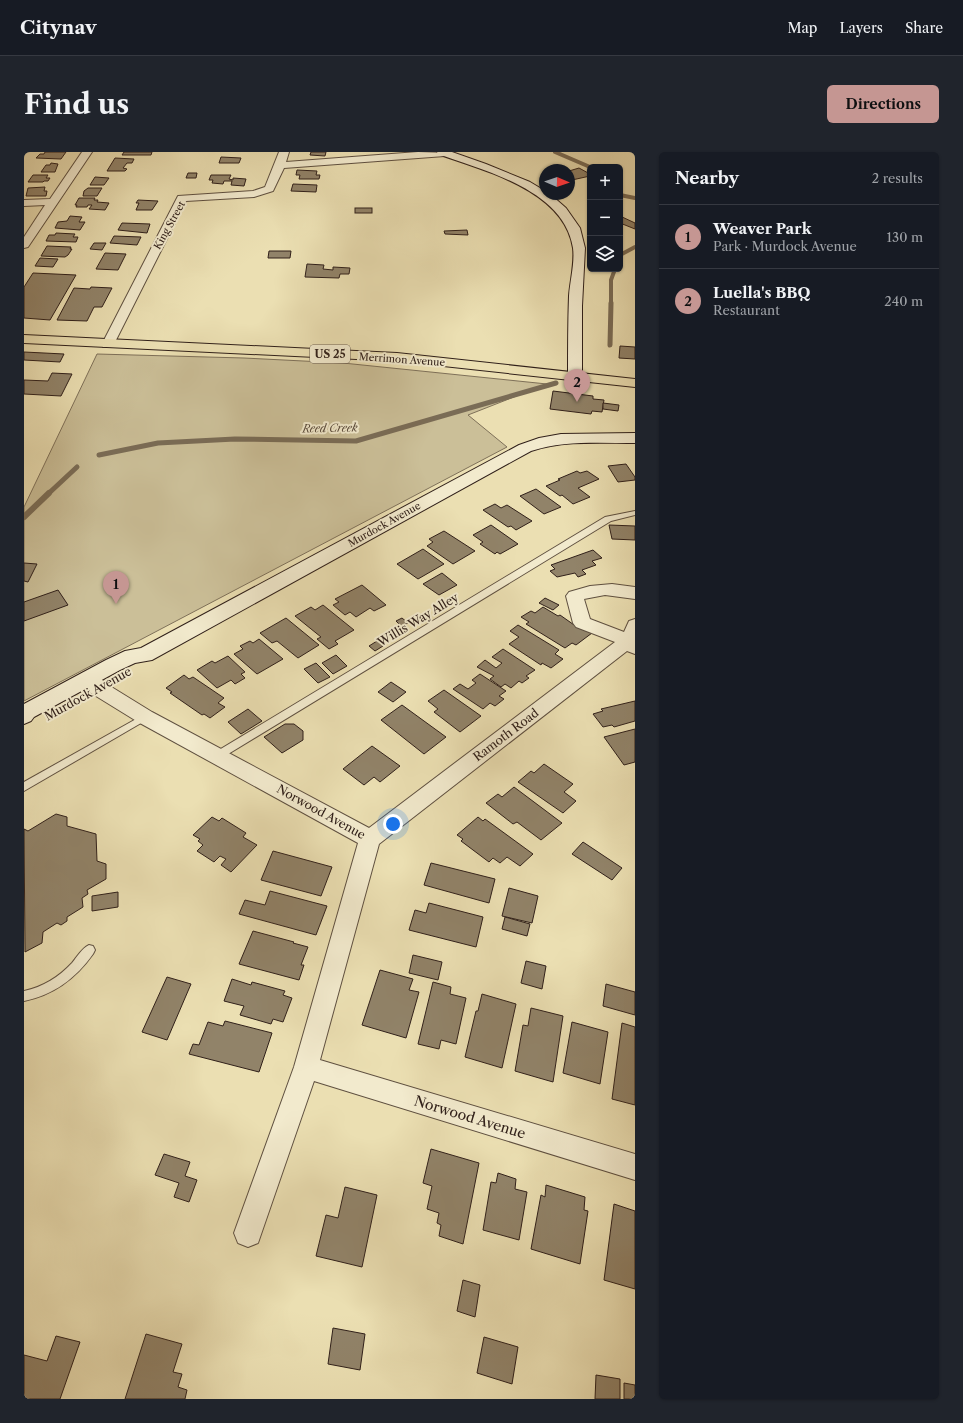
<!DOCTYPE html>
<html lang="en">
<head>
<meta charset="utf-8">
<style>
	body { margin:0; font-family:"Libre Caslon Text",serif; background:#20242c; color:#f1f3f6 }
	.controls { position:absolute; right:12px; top:12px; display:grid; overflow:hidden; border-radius:6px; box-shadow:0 1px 3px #0004 }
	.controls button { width:36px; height:36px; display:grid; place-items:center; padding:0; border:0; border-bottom:1px solid #363941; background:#171b24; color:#f1f3f6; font:20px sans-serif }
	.compass { position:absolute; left:515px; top:12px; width:36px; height:36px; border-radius:50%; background:#171b24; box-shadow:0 1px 3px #0004; rotate:92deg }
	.you { position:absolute; left:369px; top:672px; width:14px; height:14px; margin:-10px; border:3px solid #fff; border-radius:50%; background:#1a73e8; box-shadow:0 0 0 6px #1a73e833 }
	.badge { display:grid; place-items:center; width:26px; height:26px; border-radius:50%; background:#c59692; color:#111; font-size:13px; font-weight:700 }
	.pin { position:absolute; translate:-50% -33px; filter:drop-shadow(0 1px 2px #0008) }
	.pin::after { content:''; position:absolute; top:21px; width:14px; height:12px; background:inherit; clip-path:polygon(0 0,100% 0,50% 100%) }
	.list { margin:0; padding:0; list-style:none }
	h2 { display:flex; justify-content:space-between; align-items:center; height:52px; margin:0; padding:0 16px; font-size:17px }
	h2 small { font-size:13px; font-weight:400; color:#9ea1a6 }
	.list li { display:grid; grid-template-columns:26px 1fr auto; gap:12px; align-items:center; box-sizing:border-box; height:64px; padding:0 16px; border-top:1px solid #363941 }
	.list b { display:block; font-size:15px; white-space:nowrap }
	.list p { margin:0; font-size:13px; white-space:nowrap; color:#9ea1a6 }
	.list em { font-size:13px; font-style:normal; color:#9ea1a6 }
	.icon { flex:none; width:22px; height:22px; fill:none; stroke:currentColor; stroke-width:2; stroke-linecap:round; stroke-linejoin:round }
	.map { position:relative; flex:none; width:611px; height:1247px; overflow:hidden; border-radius:6px }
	header { display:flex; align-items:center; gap:24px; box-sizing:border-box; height:56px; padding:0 20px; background:#171b24; border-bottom:1px solid #363941 }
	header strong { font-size:19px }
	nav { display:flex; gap:22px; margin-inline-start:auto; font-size:14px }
	.intro { display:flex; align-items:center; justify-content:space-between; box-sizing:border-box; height:96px; padding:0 24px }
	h1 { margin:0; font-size:28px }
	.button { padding:10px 18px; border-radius:6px; background:#c59692; color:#111; font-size:14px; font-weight:700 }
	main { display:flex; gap:24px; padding:0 24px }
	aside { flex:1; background:#171b24; border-radius:6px; box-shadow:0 1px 3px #0004 }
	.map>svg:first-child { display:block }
</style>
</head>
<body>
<header>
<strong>Citynav</strong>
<nav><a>Map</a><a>Layers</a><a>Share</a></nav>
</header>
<div class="intro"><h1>Find us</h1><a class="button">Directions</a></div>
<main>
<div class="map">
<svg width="611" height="1247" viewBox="0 0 611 1247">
	<rect width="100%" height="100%" fill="#ebdfb2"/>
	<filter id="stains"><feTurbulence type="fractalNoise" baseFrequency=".005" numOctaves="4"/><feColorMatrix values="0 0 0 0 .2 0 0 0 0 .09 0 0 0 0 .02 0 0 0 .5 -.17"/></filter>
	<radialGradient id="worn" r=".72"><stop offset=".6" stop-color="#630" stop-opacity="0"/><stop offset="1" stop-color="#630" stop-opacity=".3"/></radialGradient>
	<!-- green -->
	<polygon fill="#cbbf98" stroke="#7e7059" points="73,202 220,206 319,211 523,232 444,263 483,295 0,549 0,355"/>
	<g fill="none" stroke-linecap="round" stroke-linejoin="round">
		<!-- stream-far2 -->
		<g stroke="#7a6c56" stroke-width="4">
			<polyline points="531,0 566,15"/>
			<polyline points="596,43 611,46"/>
			<polyline points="596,103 611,95"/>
			<polyline points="587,152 587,128 591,117"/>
		</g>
		<!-- stream-far1 -->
		<g stroke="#7a6c56" stroke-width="5">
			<polyline points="586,193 587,151"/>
			<polyline points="75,303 134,291 211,287 332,289 532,231"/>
			<polyline points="24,342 53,315"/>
		</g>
		<!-- stream -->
		<polyline stroke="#7a6c56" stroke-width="6" points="0,365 25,341"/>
	</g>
	<!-- building -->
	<g fill="#918369" stroke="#30201a">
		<polygon points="21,0 42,0 37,7 12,6 16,2 20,2"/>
		<polygon points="100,0 128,0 127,3 98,3"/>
		<polygon points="287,0 302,0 301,4 286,3"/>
		<polygon points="197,5 217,6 215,11 195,11"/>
		<polygon points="91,6 110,7 108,11 103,11 99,16 103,17 101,19 83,19"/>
		<polygon points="27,11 34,12 31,20 17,20 22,13 26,13"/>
		<polygon points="555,16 566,22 566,24 548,28 545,27 545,19"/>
		<polygon points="273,18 293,19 292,23 296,23 295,27 275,27 276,23 272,23"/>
		<polygon points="164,21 173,21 172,26 162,26"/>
		<polygon points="9,23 24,23 22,26 26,26 24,29 20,29 19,30 4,30"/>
		<polygon points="187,23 207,23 205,27 209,28 209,26 222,27 220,34 207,33 208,29 200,29 199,32 188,31 189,28 185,28"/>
		<polygon points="71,25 85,26 80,33 66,33"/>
		<polygon points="269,32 293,33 292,40 267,39"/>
		<polygon points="21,35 20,39 23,39 22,44 2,44 4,36"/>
		<polygon points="64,36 78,36 73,44 59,44 60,39"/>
		<polygon points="55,46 71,46 70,48 74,48 73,50 85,51 81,58 65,57 68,53 64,53 63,55 52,55 53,53 51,53"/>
		<polygon points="114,48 134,49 128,58 112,58 115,51 112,51"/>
		<rect x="331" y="56" width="17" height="5"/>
		<polygon points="46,64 58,65 55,70 61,70 56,78 31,76 34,70 43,69"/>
		<polygon points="596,64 611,71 611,77 596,71"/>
		<polygon points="98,71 126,72 123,81 94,78"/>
		<polygon points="443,78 444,83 421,82 420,79"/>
		<polygon points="32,81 51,82 49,85 54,85 52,90 22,89 25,83 31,83"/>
		<polygon points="90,84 117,85 113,93 86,91"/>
		<polygon points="70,91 82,91 78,98 66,97"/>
		<polygon points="23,94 47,95 46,97 48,97 44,103 41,105 17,104"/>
		<polygon points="245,99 267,99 266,106 244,106"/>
		<polygon points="81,101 102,102 94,118 72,117"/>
		<polygon points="16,106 34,107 29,115 11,114"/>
		<polygon points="283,112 300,113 299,117 309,118 309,115 326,116 325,122 316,122 315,126 281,125"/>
		<polygon points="9,121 52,123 26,168 0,166 0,135"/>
		<polygon points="67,135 88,136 78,155 70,155 63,169 33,168 50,136 66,137"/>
		<polygon points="596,194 611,195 611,207 595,206"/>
		<polygon points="0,200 40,202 36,210 0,208"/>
		<polygon points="28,221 48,222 37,244 0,242 0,228 24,229"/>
		<polygon points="529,239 569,244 569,247 580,248 578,260 568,259 567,262 526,257"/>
		<polygon points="579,251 595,253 594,259 579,257"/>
		<polygon points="602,312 611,325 611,328 594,330 584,314"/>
		<polygon points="553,319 556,321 563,319 575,327 554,336 566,345 549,352 538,343 536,344 522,334 536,328 534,327"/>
		<polygon points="512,337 537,355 520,362 496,344"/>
		<polygon points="471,352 477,356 483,353 508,369 492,378 487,374 484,375 459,358"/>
		<polygon points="467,373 494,392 476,402 473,400 471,402 456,392 459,390 449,383"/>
		<polygon points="585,373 611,374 611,388 588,387"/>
		<polygon points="420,379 451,399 429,412 403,394 409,390 405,387"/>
		<polygon points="399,397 420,412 394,427 373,412"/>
		<polygon points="569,398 578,406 568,409 572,413 558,418 562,422 554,425 551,421 533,425 526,419 531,417 527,413"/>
		<polygon points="0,411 13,412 4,430 0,429"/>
		<polygon points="418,421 433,433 415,443 399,432"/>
		<polygon points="338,433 362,453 350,459 346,456 332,465 326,460 321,463 309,453 315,450 311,447"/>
		<polygon points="34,438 44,453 0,469 0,450"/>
		<polygon points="521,446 535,453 529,458 515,451"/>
		<polygon points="299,453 330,478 311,489 314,492 305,497 293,487 297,485 271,464 287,455 291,458"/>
		<polygon points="519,455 534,464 536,463 553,475 568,481 552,493 548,491 541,496 502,472 505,470 497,465 507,459 511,461"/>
		<polygon points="262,466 295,493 274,506 253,489 248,491 236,481"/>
		<polygon points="378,466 384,471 377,474 372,469"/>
		<polygon points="494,473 535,498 531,502 539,507 527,516 518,511 517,513 485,492 495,485 486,479"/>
		<polygon points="235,487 259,507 233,522 210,502 219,497 216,494 226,489 229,491"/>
		<polygon points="353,489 359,494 351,499 345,494"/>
		<polygon points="479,497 511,518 502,524 505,526 498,531 495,529 487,536 481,532 477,535 466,527 470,524 453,515 461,508 472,516 478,511 468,505"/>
		<polygon points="312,503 323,514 309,522 298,511"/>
		<polygon points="204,504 221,520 217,522 221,526 211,532 207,528 193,536 173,518 188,509 191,511"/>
		<polygon points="292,511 306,525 294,531 280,517"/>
		<polygon points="456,522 482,539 475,544 480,547 471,554 466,551 459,557 429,537 436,532 444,537 452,531 448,528"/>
		<polygon points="160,523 165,527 169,525 200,546 194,551 201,555 186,566 180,562 178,563 146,541 148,540 142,536"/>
		<polygon points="367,530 382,540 369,550 354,540"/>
		<polygon points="420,538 457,564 436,580 410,560 414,557 404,549"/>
		<polygon points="611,549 611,569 590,575 588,573 579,575 569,562 579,559 577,557"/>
		<polygon points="378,553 422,585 400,602 357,568"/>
		<polygon points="224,557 238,569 217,582 204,570"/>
		<polygon points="261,572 270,572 279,579 279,588 258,601 240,585"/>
		<polygon points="611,577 611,610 600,613 580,585"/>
		<polygon points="348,594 376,614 356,630 350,625 340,633 319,617"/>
		<polygon points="520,612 549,632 540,640 552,649 539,661 494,630 507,619 510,621"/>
		<polygon points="490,635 538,671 517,688 493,670 489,672 462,651 474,642 478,645"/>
		<polygon points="32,662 43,665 43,674 72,682 73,709 82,712 82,727 63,738 64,742 58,746 59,755 43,765 43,769 37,773 33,771 19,780 18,791 1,800 0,677 4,679"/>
		<polygon points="188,665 195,669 198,666 222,681 219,685 233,693 207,720 197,713 202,707 196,704 190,710 173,699 179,693 174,689 176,687 169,683"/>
		<polygon points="454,665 459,669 461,667 509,702 496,714 483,705 476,711 469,706 465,710 437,689 439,687 433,683"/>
		<polygon points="559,690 598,716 588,728 548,702"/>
		<polygon points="249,699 308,715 297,744 237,728"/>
		<polygon points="407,711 471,727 465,751 400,733"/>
		<polygon points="485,736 514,744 508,771 478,764"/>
		<polygon points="246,739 303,754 292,783 215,762 221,748 241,753"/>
		<polygon points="94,740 94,755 68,759 68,744"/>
		<polygon points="405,751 459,765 452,795 385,778 391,758 402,761"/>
		<polygon points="481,765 506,772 503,784 478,777"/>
		<polygon points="229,779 270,790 269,791 284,795 277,813 280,813 275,828 215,812"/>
		<polygon points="389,803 418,810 414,828 385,821"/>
		<polygon points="502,809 522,814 518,837 497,831"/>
		<polygon points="356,818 389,827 385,838 395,840 382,886 338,873"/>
		<polygon points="143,825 167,832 143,888 118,880"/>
		<polygon points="208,827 227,833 228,830 261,839 259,843 268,846 259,870 249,867 247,872 216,863 220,854 200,849"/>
		<polygon points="409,830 427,835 426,842 442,846 432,892 417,888 415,897 394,892"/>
		<polygon points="582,832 611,840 611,863 579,854"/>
		<polygon points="458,842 492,852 478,916 441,905 452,859 454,859"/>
		<polygon points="507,856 539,864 529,930 491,919 499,873 504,874"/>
		<polygon points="201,869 248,881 235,920 165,902 169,892 175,893 184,870 199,874"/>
		<polygon points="548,870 584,880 576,932 539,921"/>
		<polygon points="598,871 611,875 611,953 588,947"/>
		<polygon points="407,997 455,1011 439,1092 415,1084 417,1073 413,1071 415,1061 403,1057 408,1034 399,1031"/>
		<polygon points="140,1002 166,1010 161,1024 173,1028 165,1050 150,1045 155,1031 131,1023"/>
		<polygon points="474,1021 492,1027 491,1037 503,1040 495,1088 459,1078 467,1030 472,1031"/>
		<polygon points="522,1033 561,1045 560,1058 564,1059 556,1112 507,1097 517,1043 521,1045"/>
		<polygon points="321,1035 353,1043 338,1115 292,1104 302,1063 314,1066"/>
		<polygon points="590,1052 611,1059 611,1137 580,1128"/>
		<polygon points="439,1128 456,1133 451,1165 433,1159"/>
		<polygon points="309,1176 341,1182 336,1218 304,1212"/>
		<polygon points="122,1182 158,1192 149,1220 158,1222 154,1235 163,1238 161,1247 101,1247"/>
		<polygon points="32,1184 56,1190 36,1247 0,1247 0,1203 23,1209"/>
		<polygon points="460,1185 494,1195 488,1232 453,1221"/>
		<polygon points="572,1223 596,1227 596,1247 571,1247"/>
		<polygon points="600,1231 611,1233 611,1247 600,1247"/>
	</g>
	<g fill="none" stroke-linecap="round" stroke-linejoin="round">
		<!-- lane casing -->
		<g stroke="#5f5040" stroke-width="2">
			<g id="lane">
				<polygon points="611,359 611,363 587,369 196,607 190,607 188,604 190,601 581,365"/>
				<polygon points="121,562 126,565 124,567 0,639 0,630"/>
				<path d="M 65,793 L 69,794 L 71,798 L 69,802 C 52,826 30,843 0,849 L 0,839 C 19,835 35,825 48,811 C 53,805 58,796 65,793 Z"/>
			</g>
		</g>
		<!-- street casing -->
		<g stroke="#5f5040" stroke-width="2">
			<g id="street">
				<polygon points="58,0 68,0 4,95 0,96 0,85 21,53 0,54 0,48 26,47"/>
				<polygon points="255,0 265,0 262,10 394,0 426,1 421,4 260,16 249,39 230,45 162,49 90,192 89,195 79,195 78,192 154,44 229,39 241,35"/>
				<polygon points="588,432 611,435 611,447 581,443 560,447 566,467 600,480 605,469 611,467 611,502 603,499 355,692 296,908 611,1002 611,1028 290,929 234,1091 224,1095 214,1091 210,1081 270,915 334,691 114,570 67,541 56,526 58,521 65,520 72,521 81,531 128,560 345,676 591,490 552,475 549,471 542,444 545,440 566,434"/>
			</g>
		</g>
		<!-- secondary casing -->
		<g stroke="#30201a" stroke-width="2">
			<g id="secondary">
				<path d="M 413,0 L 428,0 L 462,12 L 506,30 L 521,39 L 521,42 L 526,42 L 542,56 L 556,76 L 561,96 L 558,154 L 558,223 L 556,226 L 551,227 L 546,226 L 544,223 C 544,197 544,170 545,144 C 546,129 551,111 549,96 C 540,38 461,19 414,2 Z"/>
				<path d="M 611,281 L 611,291 C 576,291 540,288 507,299 L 128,508 L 111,511 L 96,518 L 10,565 L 7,569 L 0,572 L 0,552 L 82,508 L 101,499 L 117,496 L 495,293 L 515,286 L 537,282 Z"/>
			</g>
		</g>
		<!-- primary casing -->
		<g stroke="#30201a" stroke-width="2">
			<polygon id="primary" points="0,183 373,201 611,227 611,235 373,209 0,191"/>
		</g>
		<!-- lane -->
		<use href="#lane" fill="#f2eacd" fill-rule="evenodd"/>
		<!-- street -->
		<use href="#street" fill="#f2eacd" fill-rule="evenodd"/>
		<!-- secondary -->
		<use href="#secondary" fill="#f2eacd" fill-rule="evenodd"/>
		<!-- primary -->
		<use href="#primary" fill="#ebdfb2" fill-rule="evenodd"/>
	</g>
	<g text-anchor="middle" stroke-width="4" stroke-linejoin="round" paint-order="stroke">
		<!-- far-street labels -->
		<g font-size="10" fill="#30201a" stroke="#f2eacd">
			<text transform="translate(145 73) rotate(-61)" y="4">King Street</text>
			<text transform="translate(378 207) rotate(4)" y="4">Merrimon Avenue</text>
			<text transform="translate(360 372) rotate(-29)" y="4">Murdock Avenue</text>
		</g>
		<!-- shield labels -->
		<rect fill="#f2eacd" stroke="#6a5d50" stroke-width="1" x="286" y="193" width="40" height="18" rx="3"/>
		<g font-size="11" font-weight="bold" fill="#30201a">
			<text x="306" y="206">US 25</text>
		</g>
		<!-- far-water labels -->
		<g font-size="11" font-style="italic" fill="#5b4c3d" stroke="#f2eacd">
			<text transform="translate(306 276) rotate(-1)" y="4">Reed Creek</text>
		</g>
		<!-- street labels -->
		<g font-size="12" fill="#30201a" stroke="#f2eacd">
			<text transform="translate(394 468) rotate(-31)" y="4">Willis Way Alley</text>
			<text transform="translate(64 542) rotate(-29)" y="4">Murdock Avenue</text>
			<text transform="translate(482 583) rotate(-37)" y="4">Ramoth Road</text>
			<text transform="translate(297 660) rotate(29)" y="4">Norwood Avenue</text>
		</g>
		<!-- near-street labels -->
		<g font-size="14" fill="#30201a" stroke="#f2eacd">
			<text transform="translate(446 965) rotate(17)" y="5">Norwood Avenue</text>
		</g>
	</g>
	<rect width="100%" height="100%" filter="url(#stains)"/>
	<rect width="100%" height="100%" fill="url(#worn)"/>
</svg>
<div class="controls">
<button>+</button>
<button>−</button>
<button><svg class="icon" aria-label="layers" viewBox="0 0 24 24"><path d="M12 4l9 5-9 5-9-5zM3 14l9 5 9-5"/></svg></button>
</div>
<svg class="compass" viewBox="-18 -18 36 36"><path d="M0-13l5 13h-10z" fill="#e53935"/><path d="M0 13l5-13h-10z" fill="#9ea1a6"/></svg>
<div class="you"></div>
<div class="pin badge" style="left:92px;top:452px">1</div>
<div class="pin badge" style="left:553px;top:250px">2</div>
</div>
<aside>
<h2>Nearby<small>2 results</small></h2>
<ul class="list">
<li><span class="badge">1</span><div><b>Weaver Park</b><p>Park · Murdock Avenue</p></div><em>130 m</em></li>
<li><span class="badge">2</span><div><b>Luella's BBQ</b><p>Restaurant</p></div><em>240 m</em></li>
</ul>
</aside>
</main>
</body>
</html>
